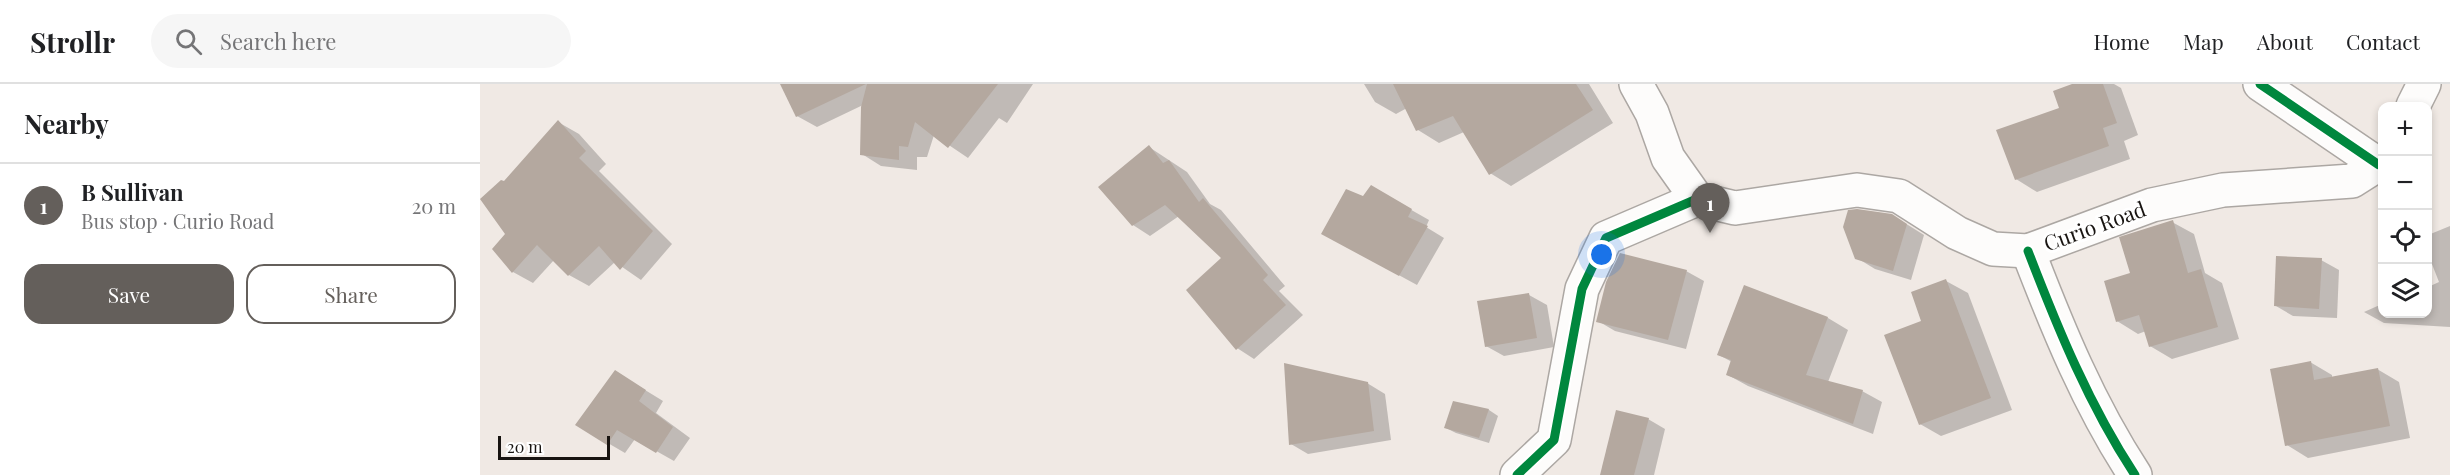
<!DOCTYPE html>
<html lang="en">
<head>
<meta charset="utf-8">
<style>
	body { margin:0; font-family:"Playfair Display",serif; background:#f6f6f6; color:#202124 }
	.controls { position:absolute; right:18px; top:18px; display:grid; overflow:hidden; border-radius:12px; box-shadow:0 3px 9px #0003 }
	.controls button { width:54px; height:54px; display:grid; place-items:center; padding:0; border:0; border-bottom:2px solid #e0e0e0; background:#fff; color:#202124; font:30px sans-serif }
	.scale { position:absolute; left:18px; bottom:15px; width:112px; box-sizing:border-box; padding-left:6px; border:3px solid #181411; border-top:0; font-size:16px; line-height:21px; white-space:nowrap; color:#181411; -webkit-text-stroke:4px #fff; paint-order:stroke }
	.you { position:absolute; left:1122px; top:171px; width:21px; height:21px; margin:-15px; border:4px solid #fff; border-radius:50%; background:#1a73e8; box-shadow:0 0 0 9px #1a73e833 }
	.badge { display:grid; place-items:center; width:39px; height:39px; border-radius:50%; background:#645f5b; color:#fff; font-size:20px; font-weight:700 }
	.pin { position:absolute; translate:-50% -50px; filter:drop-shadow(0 2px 3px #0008) }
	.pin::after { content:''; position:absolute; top:32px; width:21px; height:18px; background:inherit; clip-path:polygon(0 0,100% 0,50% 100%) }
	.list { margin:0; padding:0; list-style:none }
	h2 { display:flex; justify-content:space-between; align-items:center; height:78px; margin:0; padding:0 24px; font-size:26px }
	h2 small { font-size:20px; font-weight:400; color:#757577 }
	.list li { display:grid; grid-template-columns:39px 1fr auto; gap:18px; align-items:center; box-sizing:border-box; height:84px; padding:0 24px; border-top:2px solid #e0e0e0 }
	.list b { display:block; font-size:22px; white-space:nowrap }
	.list p { margin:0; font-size:20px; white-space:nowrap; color:#757577 }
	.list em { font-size:20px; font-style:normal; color:#757577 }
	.actions { display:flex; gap:12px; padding:18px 24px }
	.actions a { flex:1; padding:14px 0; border:2px solid #645f5b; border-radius:18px; text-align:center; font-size:21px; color:#645f5b }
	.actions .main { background:#645f5b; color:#fff }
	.icon { flex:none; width:33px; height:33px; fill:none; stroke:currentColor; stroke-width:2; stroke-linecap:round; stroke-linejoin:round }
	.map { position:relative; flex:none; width:1970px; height:391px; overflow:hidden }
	header { display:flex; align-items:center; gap:36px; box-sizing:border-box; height:84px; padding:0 30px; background:#fff; border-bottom:2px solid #e0e0e0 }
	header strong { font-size:28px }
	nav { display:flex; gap:33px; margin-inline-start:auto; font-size:21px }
	.search { width:420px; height:54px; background:#f6f6f6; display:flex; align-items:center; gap:15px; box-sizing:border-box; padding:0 21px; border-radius:33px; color:#757577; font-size:22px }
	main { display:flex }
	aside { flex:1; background:#fff }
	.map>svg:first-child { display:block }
</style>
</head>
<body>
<header>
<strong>Strollr</strong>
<div class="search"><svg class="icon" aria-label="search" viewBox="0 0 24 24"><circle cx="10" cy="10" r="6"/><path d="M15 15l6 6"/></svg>Search here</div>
<nav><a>Home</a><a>Map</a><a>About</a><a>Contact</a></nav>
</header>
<main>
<aside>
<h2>Nearby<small></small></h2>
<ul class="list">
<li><span class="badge">1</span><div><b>B Sullivan</b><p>Bus stop · Curio Road</p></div><em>20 m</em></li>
</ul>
<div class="actions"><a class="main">Save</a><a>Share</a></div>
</aside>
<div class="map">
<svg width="1970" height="391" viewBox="0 0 1970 391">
	<rect width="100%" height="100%" fill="#f0e9e4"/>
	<!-- shadow -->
	<g fill="#0003">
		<polygon points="302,0 553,0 527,39 519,34 488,74 454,51 447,73 437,73 437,86 401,82 382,70 383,21 337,43 317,32"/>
		<polygon points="884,0 1109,0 1133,39 1031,102 1010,89 984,48 959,59 938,46 927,24 916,30 895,18"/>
		<polygon points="1596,0 1634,0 1641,4 1658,51 1644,57 1650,75 1557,108 1536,95"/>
		<polygon points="78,38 99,50 126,80 119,87 192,160 161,196 135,178 109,202 89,191 74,176 53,199 33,188 27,150 25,99"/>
		<polygon points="669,63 707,88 730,120 741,126 805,202 799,207 823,231 774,275 757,264 743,174 699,132 670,152 653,141"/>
		<polygon points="891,103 949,136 946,143 964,154 937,201 860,159"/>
		<polygon points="1412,131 1444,151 1431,196 1395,185 1377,174"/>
		<polygon points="1692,138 1714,150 1725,189 1742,199 1759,255 1692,275 1670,262 1666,247 1658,250 1637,237 1652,190"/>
		<polygon points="1970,142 1970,243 1904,239 1884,228 1902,220 1902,230 1948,230 1948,203 1959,198 1948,170 1948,151"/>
		<polygon points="1841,176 1859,186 1857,234 1813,232 1796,222"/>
		<polygon points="1206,187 1224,197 1206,265 1135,247 1118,237"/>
		<polygon points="1466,197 1488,209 1532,326 1461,352 1440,340 1443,238"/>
		<polygon points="1265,203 1348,234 1368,246 1348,298 1382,307 1402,318 1393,350 1268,302 1248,291 1252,278 1239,271"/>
		<polygon points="1049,211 1067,221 1074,263 1024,272 1006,262"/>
		<polygon points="1830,278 1852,291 1852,294 1897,285 1919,298 1930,354 1828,374 1807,361"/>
		<polygon points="152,298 183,317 176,329 210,354 194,377 155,355 145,369 97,341"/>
		<polygon points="887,299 905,310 911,356 828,370 811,360"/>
		<polygon points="974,319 1009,326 1018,332 1009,359 976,349 966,344"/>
		<polygon points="1168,335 1185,345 1174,391 1121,391"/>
	</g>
	<!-- building -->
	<g fill="#b4a89f">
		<polygon points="300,0 386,0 316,33"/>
		<polygon points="387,0 518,0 468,64 435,38 428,63 419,62 419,76 380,71 381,23"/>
		<polygon points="913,0 1096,0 1113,26 1009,91 973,32 936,47"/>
		<polygon points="1592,0 1623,0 1637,39 1623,44 1629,62 1535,96 1516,46 1579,24 1573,7"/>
		<polygon points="78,36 106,67 99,74 173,147 140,186 119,162 88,192 57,161 32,189 12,165 25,150 0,115 21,96 24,97"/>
		<polygon points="669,61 683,79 689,76 719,118 723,114 788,191 783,196 806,221 756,266 706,206 741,174 685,121 652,142 618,103"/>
		<polygon points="891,101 932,125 928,133 948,142 919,192 841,150 866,105 883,112"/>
		<polygon points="1377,125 1412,130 1427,140 1413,187 1375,175 1363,143 1368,126"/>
		<polygon points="1693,136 1708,189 1721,185 1738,243 1669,263 1659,231 1636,238 1624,197 1650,189 1639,153"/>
		<polygon points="1140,169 1207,186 1188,256 1116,238 1126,198"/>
		<polygon points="1796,172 1842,174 1839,225 1794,222"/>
		<polygon points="1466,195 1511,314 1439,341 1404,251 1441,237 1431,208"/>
		<polygon points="1264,201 1348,233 1326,291 1383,306 1373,340 1246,291 1251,276 1237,271"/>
		<polygon points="1049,209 1057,254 1005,263 997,217"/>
		<polygon points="1831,277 1834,296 1898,284 1910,342 1805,362 1790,285"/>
		<polygon points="804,279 888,298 894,347 809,361"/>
		<polygon points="135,286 166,306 159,317 193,343 176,369 137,346 127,361 95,341"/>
		<polygon points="973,317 1009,325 999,354 964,344"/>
		<polygon points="1136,326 1169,334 1154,391 1120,391"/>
	</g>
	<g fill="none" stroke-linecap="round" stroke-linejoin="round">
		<!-- minor casing -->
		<g stroke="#aca7a3" stroke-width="36">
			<g id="minor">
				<polyline points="1780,0 1899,81"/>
				<path d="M 1548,167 C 1578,245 1609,321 1655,391"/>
				<polyline points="1037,391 1074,356 1102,205 1126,154 1217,115"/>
			</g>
		</g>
		<!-- secondary casing -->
		<g stroke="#aca7a3" stroke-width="36">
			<g id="secondary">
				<polyline points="1156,0 1172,29 1188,74 1217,115 1255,124 1377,106 1419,112 1477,149 1513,165 1548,167 1672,121 1743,106 1872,97 1902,78"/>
				<polyline points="1933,22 1944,0"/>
			</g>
		</g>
		<!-- minor -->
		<use href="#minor" stroke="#fdfcfb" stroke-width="33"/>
		<!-- secondary -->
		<use href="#secondary" stroke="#fdfcfb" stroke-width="33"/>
		<!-- cycleway casing -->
		<g stroke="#fff" stroke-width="13">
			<g id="cycleway">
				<polyline points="1780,0 1899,81"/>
				<path d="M 1548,167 C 1578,245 1609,321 1655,391"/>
				<polyline points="1037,391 1074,356 1102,205 1126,154 1217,115"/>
			</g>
		</g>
		<!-- cycleway -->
		<use href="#cycleway" stroke="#00873e" stroke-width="9"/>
	</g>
	<g text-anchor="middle" stroke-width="6" stroke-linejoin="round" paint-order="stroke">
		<!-- street labels -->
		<g font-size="21" fill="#181411" stroke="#fff">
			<text transform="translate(1615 143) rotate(-20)" y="7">Curio Road</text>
		</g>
	</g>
</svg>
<div class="controls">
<button>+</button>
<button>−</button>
<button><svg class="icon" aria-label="locate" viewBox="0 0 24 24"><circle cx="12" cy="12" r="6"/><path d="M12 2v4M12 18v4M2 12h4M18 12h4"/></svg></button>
<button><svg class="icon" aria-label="layers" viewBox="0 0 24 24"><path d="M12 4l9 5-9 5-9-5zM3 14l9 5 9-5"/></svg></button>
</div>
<div class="scale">20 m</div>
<div class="you"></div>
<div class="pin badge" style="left:1230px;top:149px">1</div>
</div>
</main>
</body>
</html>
